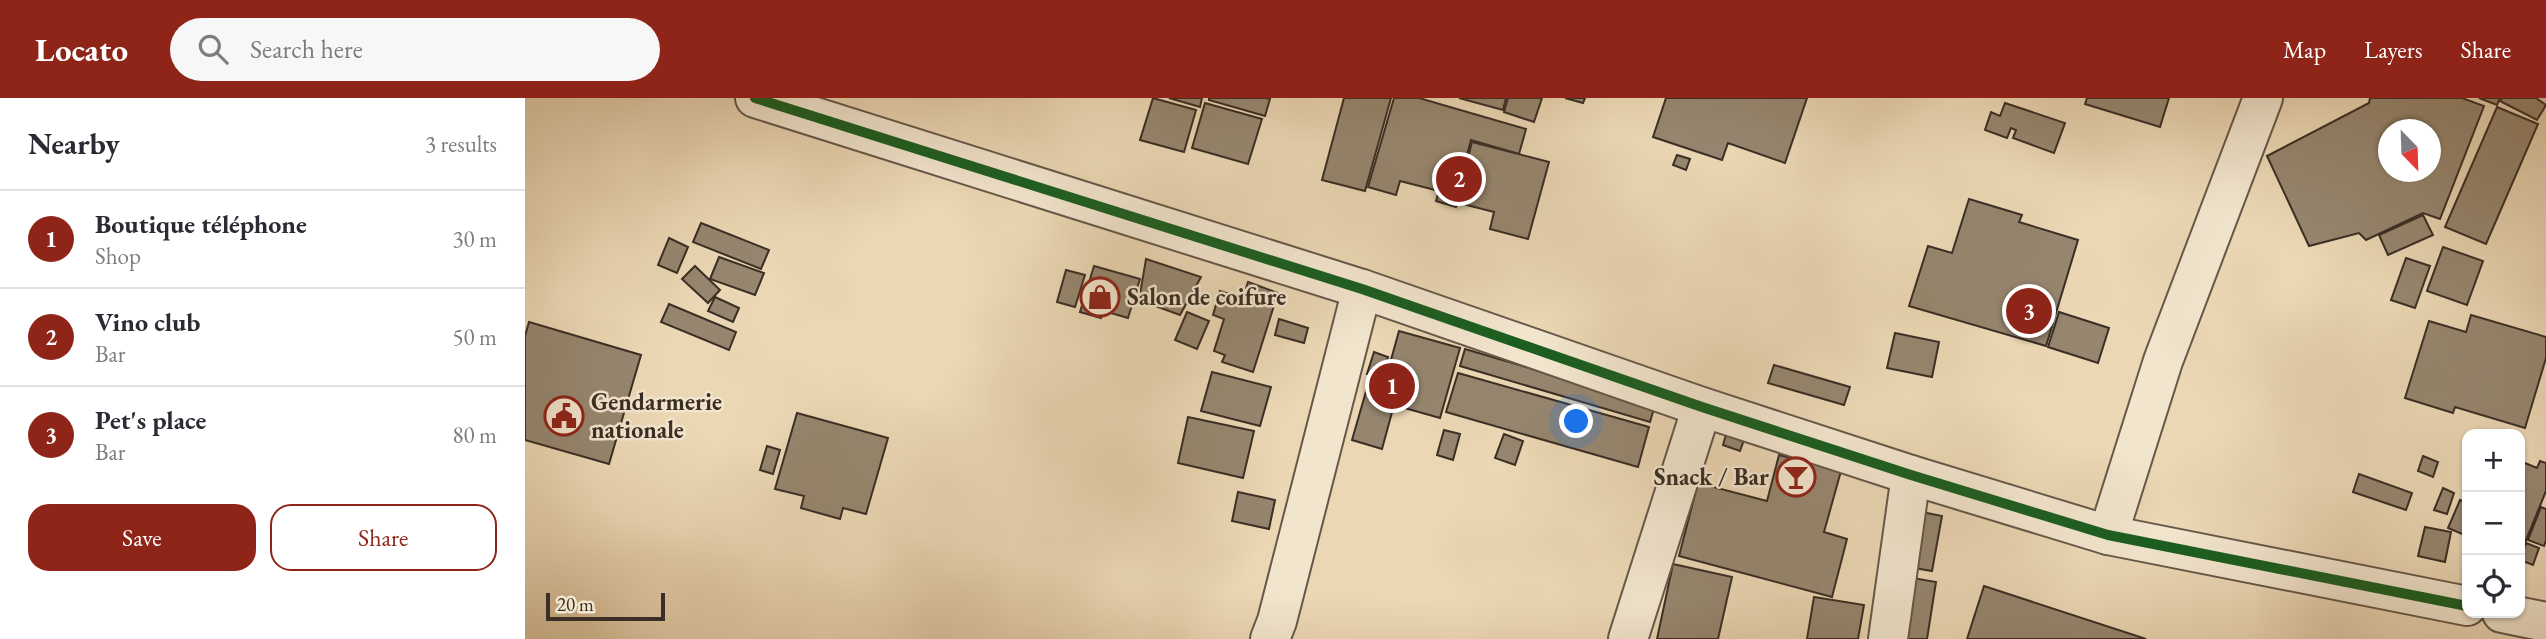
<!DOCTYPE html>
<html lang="en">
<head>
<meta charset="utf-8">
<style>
	body { margin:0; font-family:"EB Garamond",serif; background:#f7f7f7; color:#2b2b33 }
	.controls { position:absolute; right:21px; bottom:21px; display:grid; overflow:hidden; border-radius:14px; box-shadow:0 2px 5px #0004 }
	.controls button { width:63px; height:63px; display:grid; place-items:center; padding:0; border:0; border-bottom:2px solid #e1e1e2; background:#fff; color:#2b2b33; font:35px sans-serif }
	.compass { position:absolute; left:1853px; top:21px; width:63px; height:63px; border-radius:50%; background:#fff; box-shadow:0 2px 5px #0004; rotate:157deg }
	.scale { position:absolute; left:21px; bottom:18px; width:119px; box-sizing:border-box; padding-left:7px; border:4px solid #3a2e25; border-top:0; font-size:19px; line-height:24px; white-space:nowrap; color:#3a2e25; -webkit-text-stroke:5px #f2e5ce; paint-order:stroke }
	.you { position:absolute; left:1052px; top:324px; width:24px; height:24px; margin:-18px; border:5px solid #fff; border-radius:50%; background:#1a73e8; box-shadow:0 0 0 10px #1a73e833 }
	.badge { display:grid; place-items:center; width:46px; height:46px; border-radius:50%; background:#8f2418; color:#fff; font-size:23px; font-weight:700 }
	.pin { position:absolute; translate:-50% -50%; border:4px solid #fff; box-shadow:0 2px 7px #0006 }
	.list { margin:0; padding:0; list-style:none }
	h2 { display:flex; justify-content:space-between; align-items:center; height:91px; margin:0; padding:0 28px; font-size:30px }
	h2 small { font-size:23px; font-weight:400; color:#7c7c81 }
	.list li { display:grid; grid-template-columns:46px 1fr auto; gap:21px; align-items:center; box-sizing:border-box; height:98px; padding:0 28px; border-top:2px solid #e1e1e2 }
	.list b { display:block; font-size:26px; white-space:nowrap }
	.list p { margin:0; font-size:23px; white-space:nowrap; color:#7c7c81 }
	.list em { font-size:23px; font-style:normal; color:#7c7c81 }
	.actions { display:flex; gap:14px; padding:21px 28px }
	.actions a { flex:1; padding:16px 0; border:2px solid #8f2418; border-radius:21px; text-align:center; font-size:24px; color:#8f2418 }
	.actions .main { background:#8f2418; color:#fff }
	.icon { flex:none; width:38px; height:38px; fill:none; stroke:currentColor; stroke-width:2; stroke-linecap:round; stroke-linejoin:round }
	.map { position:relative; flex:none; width:2021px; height:541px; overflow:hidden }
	header { display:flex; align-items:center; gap:42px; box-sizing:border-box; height:98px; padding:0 35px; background:#8f2418; color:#fff }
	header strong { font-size:33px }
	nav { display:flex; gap:38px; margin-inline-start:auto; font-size:24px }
	.search { width:490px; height:63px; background:#f7f7f7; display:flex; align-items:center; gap:18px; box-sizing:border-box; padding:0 24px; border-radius:38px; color:#7c7c81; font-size:26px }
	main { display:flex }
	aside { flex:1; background:#fff }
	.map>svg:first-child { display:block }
</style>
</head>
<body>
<header>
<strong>Locato</strong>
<div class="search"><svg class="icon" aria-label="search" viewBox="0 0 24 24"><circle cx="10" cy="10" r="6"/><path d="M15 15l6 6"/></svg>Search here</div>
<nav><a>Map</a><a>Layers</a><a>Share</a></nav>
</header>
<main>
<aside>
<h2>Nearby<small>3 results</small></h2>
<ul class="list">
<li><span class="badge">1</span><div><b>Boutique téléphone</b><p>Shop</p></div><em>30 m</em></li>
<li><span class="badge">2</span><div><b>Vino club</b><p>Bar</p></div><em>50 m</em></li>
<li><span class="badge">3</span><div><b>Pet's place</b><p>Bar</p></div><em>80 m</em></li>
</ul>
<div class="actions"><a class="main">Save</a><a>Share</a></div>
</aside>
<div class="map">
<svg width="2021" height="541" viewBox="0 0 2021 541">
	<rect width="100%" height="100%" fill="#ebd7b4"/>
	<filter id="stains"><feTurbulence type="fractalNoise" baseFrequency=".00286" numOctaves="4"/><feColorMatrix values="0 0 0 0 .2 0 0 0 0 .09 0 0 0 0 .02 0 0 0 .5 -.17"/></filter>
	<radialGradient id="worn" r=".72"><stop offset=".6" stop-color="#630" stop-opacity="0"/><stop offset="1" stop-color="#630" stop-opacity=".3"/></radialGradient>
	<!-- building -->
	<g fill="#96866f" stroke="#3a2e25" stroke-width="2" fill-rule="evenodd">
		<polygon points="628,0 671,12 659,54 615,42"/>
		<polygon points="644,0 677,0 675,9"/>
		<polygon points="684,0 740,0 745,1 740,18 684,2"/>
		<polygon points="819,0 866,0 840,93 797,82"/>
		<polygon points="869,0 894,0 1001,31 994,56 946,42 939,68 943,69 931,109 911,103 914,93 875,83 871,97 843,89"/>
		<polygon points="934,0 981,0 978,12"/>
		<polygon points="983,0 1017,0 1009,24 979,14"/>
		<polygon points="1040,0 1060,0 1058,5"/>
		<polygon points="1141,0 1282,0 1260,65 1203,45 1197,62 1128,39"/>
		<polygon points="1562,0 1644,0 1635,29 1560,6"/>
		<path d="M 1845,0 L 1937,0 L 1959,8 L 1915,121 L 1898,115 L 1841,142 L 1834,135 L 1784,148 L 1742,58 L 1844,5 ZM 1864,32 L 1906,32 L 1906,74 L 1864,74 Z"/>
		<polygon points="1954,0 1975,0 1972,7"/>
		<polygon points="1977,0 2011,0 2021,7 2012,22 1975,3"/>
		<polygon points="680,5 737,21 723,66 667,50"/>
		<polygon points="1480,5 1540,25 1529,55 1488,40 1491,32 1486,30 1482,40 1460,32 1466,14 1475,18"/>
		<polygon points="1972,9 2013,26 1961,146 1920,129"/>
		<polygon points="947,44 1024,64 1003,141 965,131 969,114 934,105 944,68 941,67"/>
		<polygon points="1152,57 1165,61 1161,72 1148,67"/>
		<polygon points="1444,101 1497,117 1494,124 1553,142 1521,248 1384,208 1403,148 1427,155"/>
		<polygon points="1898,117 1908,137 1863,157 1854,137"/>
		<polygon points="176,125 244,152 236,171 168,144"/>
		<polygon points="144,140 163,149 152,175 133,167"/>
		<polygon points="1918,149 1958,163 1942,207 1902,193"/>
		<polygon points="194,159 239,175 230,197 185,181"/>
		<polygon points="1881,160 1905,168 1890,210 1866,202"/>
		<polygon points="621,161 676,179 655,217 614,202"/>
		<polygon points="170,168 195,192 183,205 157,181"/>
		<polygon points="569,168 615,181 603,220 579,213 576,220 555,214"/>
		<polygon points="541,172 560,177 550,209 532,204"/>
		<polygon points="723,184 753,195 728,274 697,264 700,257 689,253 699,221 688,217 695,193 718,200"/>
		<polygon points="190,199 214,210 208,224 183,213"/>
		<polygon points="144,206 211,234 204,252 136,224"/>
		<polygon points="662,214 684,223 672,251 650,242"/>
		<polygon points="1534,214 1584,230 1573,265 1523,249"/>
		<polygon points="1946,217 2021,239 2021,260 2000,330 1930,309 1928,315 1880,300 1904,223 1941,234"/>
		<polygon points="754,221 783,230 779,245 750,237"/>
		<polygon points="4,224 116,257 84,366 0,342 0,238"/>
		<polygon points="874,233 935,250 915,320 869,307 857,351 827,342 844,283 859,287"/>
		<polygon points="1370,235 1414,244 1407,279 1362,270"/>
		<polygon points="940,251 1130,307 1125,324 935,268"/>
		<polygon points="849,254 863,259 857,279 842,276"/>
		<polygon points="1249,267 1325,289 1319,307 1243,285"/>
		<polygon points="687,274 746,289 735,328 676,313"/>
		<polygon points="933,275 1124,329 1113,369 921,314"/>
		<polygon points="272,315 363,340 341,416 318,410 315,421 276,410 279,398 250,391"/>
		<polygon points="663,319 729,333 718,380 653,365"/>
		<polygon points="919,332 935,336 928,362 912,357"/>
		<polygon points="1202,333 1220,339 1215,353 1198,347"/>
		<polygon points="979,336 998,343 990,367 970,360"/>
		<polygon points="242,348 255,352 248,376 235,372"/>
		<polygon points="1254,357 1316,373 1299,434 1322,441 1307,499 1154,458 1173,385 1242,403"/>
		<polygon points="1898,358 1913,364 1908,379 1893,373"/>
		<polygon points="1995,363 2012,370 2015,363 2021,365 2021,393 1995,457"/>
		<polygon points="1834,376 1887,395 1881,412 1828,394"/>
		<polygon points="1918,390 1929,395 1922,416 1909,412"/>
		<polygon points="713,394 750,402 744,431 707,423"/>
		<polygon points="1935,402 1942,405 1942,403 1942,438 1923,430"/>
		<polygon points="2016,409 2021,411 2021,442 2019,448 2003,442"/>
		<polygon points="1387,412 1417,418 1407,473 1377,468"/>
		<polygon points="1900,429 1926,434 1920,464 1893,458"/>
		<polygon points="2001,445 2014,450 2008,467 1995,462"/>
		<polygon points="1148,466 1207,479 1193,541 1132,541"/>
		<polygon points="1376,478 1411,484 1402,541 1366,541"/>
		<polygon points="1459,488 1621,541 1442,541"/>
		<polygon points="1289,499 1339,507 1333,541 1282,541"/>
	</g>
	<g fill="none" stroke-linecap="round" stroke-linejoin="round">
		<!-- minor casing -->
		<g stroke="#665849" stroke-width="42">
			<g id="minor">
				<polyline points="230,0 837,191 1177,309 1386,377 1583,437 1942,508"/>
				<polyline points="1583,437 1638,263 1738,0"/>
				<polyline points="1977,515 2021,524"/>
				<polyline points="745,541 752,523 837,191"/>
				<polyline points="1103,541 1177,309"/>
				<polyline points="1363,541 1386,377"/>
			</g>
		</g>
		<!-- minor -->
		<use href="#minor" stroke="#f2e5ce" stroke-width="38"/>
		<!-- cycleway casing -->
		<g stroke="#f2e5ce" stroke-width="15">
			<polyline id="cycleway" points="230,0 837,191 1177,309 1386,377 1583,437 1942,508"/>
		</g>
		<!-- cycleway -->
		<use href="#cycleway" stroke="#1b5e20" stroke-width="10"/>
	</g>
	<!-- icons -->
	<defs>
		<g id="shop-ring" transform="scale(2.0125)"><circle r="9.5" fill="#f2e5ce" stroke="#8f2418" stroke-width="1.5"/><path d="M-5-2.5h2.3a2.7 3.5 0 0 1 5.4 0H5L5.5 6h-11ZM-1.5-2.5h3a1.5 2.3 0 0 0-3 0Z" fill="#8f2418"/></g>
		<g id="civic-ring" transform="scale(2.0125)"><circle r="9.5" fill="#f2e5ce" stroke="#8f2418" stroke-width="1.5"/><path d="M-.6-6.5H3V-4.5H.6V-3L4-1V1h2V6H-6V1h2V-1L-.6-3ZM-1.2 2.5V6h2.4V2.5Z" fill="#8f2418"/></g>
		<g id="bar-ring" transform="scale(2.0125)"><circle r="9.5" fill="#f2e5ce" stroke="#8f2418" stroke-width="1.5"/><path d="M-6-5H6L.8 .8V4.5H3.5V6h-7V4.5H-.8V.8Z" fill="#8f2418"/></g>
	</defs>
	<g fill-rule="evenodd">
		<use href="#shop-ring" x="575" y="199"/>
		<use href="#civic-ring" x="39" y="318"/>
		<use href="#bar-ring" x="1271" y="379"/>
	</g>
	<g text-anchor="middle" stroke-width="5" stroke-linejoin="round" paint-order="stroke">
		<!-- poi labels -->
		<g font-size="24" font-weight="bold" fill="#3a2e25" stroke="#f2e5ce" text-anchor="start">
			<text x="602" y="207">Salon de coifure</text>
			<text x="66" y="312">Gendarmerie<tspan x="66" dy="28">nationale</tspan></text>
			<text x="1244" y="387" text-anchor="end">Snack / Bar</text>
		</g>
	</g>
	<rect width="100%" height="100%" filter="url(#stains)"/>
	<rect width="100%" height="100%" fill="url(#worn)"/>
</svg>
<div class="controls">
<button>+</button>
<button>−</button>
<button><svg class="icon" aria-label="locate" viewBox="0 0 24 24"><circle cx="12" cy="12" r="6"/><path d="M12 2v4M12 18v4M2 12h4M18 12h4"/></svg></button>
</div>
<svg class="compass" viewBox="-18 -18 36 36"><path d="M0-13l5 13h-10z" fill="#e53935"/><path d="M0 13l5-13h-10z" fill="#7c7c81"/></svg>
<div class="scale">20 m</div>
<div class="you"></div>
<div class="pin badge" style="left:867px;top:288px">1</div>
<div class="pin badge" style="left:934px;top:81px">2</div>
<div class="pin badge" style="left:1504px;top:213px">3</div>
</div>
</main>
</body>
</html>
